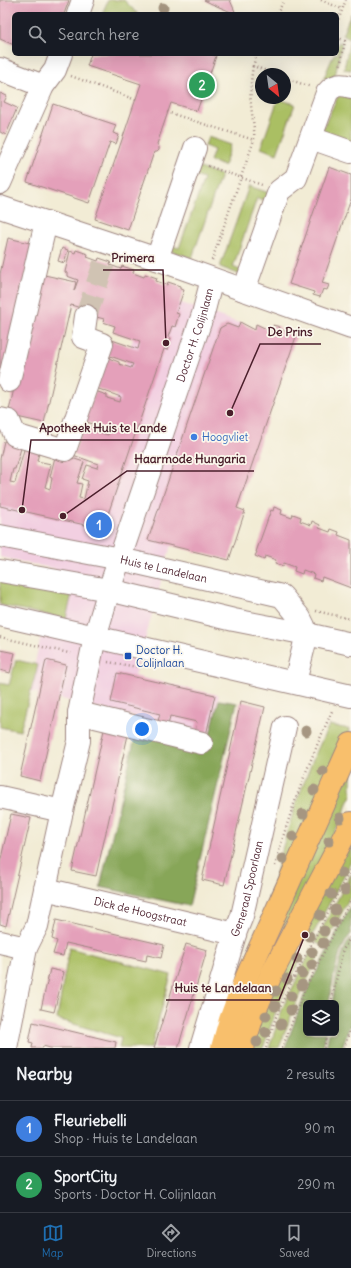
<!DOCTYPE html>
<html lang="en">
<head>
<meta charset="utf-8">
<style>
	body { margin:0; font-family:Delius,sans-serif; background:#20242c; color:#f1f3f6 }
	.controls { position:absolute; right:12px; bottom:12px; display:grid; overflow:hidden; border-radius:6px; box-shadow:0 4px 16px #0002 }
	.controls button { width:36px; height:36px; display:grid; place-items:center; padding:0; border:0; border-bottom:1px solid #363941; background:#171b24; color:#f1f3f6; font:20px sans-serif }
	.compass { position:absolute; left:255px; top:68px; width:36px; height:36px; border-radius:50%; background:#171b24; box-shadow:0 4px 16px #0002; rotate:151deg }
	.you { position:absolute; left:142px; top:729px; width:14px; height:14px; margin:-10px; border:3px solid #fff; border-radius:50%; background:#1a73e8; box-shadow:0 0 0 6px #1a73e833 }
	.badge { display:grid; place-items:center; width:26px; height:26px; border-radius:50%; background:#1f6fb2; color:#fff; font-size:13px; font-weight:700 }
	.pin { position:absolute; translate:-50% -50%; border:2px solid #fff; box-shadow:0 1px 4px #0006 }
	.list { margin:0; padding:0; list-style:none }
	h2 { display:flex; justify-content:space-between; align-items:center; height:52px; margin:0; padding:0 16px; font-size:17px }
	h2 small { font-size:13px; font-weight:400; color:#9ea1a6 }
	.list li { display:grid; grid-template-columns:26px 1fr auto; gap:12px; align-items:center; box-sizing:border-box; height:56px; padding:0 16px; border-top:1px solid #363941 }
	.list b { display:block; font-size:15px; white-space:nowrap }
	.list p { margin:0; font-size:13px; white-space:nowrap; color:#9ea1a6 }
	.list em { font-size:13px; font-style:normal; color:#9ea1a6 }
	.icon { flex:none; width:22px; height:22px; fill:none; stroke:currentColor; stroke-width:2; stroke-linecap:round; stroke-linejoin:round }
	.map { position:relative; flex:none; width:351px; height:1048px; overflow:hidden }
	.search { position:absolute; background:#171b24; box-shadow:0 4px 16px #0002; left:12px; right:12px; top:12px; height:44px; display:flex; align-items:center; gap:10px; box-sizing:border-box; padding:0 14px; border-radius:6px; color:#9ea1a6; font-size:15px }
	.sheet { height:164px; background:#171b24 }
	nav { display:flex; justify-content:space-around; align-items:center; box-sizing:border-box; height:56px; border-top:1px solid #363941; background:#171b24; font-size:11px; color:#9ea1a6 }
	nav a { display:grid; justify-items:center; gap:2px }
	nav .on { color:#1f6fb2 }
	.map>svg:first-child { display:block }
</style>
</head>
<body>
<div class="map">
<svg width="351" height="1048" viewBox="0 0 351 1048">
	<rect width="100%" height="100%" fill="#fbf7ec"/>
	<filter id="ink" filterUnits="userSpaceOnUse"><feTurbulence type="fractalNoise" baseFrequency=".025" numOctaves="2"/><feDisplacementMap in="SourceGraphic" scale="8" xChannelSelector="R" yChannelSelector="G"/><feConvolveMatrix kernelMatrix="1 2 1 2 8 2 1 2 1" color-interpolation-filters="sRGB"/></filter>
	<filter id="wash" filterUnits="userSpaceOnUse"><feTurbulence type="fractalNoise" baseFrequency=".012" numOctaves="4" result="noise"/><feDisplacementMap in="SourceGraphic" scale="16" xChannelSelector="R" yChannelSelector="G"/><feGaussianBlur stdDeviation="0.9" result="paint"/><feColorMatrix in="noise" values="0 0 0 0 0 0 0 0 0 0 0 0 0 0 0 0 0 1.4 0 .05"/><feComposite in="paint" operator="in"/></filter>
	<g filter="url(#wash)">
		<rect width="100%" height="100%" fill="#f2ecd5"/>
		<!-- built -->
		<polygon fill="#f2cfe1" points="147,291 242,324 173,538 135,676 219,695 209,735 29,691 55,569 0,557 0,482 84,503"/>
		<!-- green -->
		<g fill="#aabf63" stroke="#7a6f47">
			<polygon points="108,0 124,0 138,14 102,14"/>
			<polygon points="351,14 351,70 344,69 350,39 342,35"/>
			<polygon points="339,42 342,43 335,76 328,79 323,78 325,75 334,54 337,54 337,47"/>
			<polygon points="339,94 351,97 351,145 320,134"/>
			<polygon points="278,99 295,104 277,154 261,148"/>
			<polygon points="208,137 231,145 224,166 210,161 214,150 205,146"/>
			<polygon points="197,167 221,175 192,258 168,250 170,245 179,248 204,179 194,176"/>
			<polygon points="249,186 269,193 266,201 257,198 233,267 242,271 241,275 220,267"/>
			<polygon points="0,581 72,594 66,619 0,605"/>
			<polygon points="16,660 38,665 20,731 0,727 0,683 9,685"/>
			<polygon points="329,725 349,729 347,741 270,899 268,898 272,889 281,853 295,806 314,757"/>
			<polygon points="351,753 351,795 347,803 343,817 233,1026"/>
			<polygon points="351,839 351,862 310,940 306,938 308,933 303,930"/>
			<polygon points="351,874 351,895 324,947 315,942"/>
			<polygon points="69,948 171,975 151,1048 119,1048 121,1038 57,1019"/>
			<polygon points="312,949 320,953 296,1003 279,1048 269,1048 283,1007"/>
			<polygon points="297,955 301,957 279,1002 263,1048 247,1048 289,956 294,959"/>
		</g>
		<!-- forest -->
		<g fill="#87a659" stroke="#686242">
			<polygon points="219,700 237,703 189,906 100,887 136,733 206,749"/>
			<path d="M 351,905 L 351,934 C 336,951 333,982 329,1003 L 306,1003 L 306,1033 L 326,1033 L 323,1048 L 285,1048 L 304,996 Z"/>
			<path d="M 351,938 L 351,1022 L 342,1048 L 326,1048 L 329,1033 L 336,1033 L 336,1003 L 332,1003 C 336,983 338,954 351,938 Z"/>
		</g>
		<g id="blocks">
			<!-- building -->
			<g fill="#e4a0ba">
				<polygon points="0,0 69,0 64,14 14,14 14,45 0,39"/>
				<polygon points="204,0 230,0 236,14 212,4"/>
				<polygon points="91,54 211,54 216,56 197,111 171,103 157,144 159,147 159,150 157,152 154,152 128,230 95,219 141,84 87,66"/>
				<polygon points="0,93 7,96 4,102 17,108 6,135 0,132"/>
				<polygon points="53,104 116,125 113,133 119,135 116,144 110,142 89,203 27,182"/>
				<polygon points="329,167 351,175 351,199 322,283 329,285 327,290 323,289 320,297 313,295 314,292 289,284"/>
				<polygon points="8,238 34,244 0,383 0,274"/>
				<polygon points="62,248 68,250 64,263 58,261"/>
				<polygon points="76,250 88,254 87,257 98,261 99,258 111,262 110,265 121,269 122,266 134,270 133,273 144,277 145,274 157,278 156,281 167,285 168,282 180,286 180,289 184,290 176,313 179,314 175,327 172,326 168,337 171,338 167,350 164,349 103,529 0,506 0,459 4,441 22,445 15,469 13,469 10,482 15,483 25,446 40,449 37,461 51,464 45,487 50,489 52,478 50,477 56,453 84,462 77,483 82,484 79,498 84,499 88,481 82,479 87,465 97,468 98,464 73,455 84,424 96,429 95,431 108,435 110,430 84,421 95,391 107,395 107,398 120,402 121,397 96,388 106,357 119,362 119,364 131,368 133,364 107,355 112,340 138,349 140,341 113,332 115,326 103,322 104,319 93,316 81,308 71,305 44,423 8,415 40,274 76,282 74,291 78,280 67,276 67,273 65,272 70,251 75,253"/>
				<polygon points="240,322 255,330 256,324 271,331 273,325 280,327 279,329 281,330 295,334 296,330 298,331 237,508 245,511 229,560 148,540 220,328 227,324 238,328"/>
				<polygon points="274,507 282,510 281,514 292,518 293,514 301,517 300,521 311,525 312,521 320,525 319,528 330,532 331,529 339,532 338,535 351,540 351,588 322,577 321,581 313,578 314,574 303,570 302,574 294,571 295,567 284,563 283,566 275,563 276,560 265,556 264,560 255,556 257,552 256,552 271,510 273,511"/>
				<polygon points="0,650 15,653 10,673 0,670"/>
				<polygon points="46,660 66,665 40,781 20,776"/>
				<polygon points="117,673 215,695 205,740 194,737 197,722 170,716 167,731 156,728 160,714 111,702"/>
				<polygon points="241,701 265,707 224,885 202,880"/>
				<polygon points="104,730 128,735 96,876 72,871"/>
				<polygon points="11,814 31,818 6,926 0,924 0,863"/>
				<polygon points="56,920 164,945 161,958 147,955 146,961 66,943 63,956 53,954 57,941 52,939"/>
				<polygon points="186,944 207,950 178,1048 154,1048"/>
				<polygon points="50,969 64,972 54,1012 41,1009"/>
				<polygon points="33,1022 116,1042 115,1048 50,1048 43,1046 43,1048 32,1048 33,1043 29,1042"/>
			</g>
		</g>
	</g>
	<g filter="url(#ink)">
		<use href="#blocks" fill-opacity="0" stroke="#9e8680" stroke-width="1"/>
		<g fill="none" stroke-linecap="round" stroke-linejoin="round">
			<!-- minor-tunnel -->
			<polyline stroke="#d0c3b3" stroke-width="22" stroke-dasharray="22 11" stroke-linecap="butt" points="86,316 105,260"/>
			<!-- minor casing -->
			<g stroke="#9e8680" stroke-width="24">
				<g id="minor">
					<polyline points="78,14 83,0"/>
					<polyline points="0,69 43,86"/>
					<polyline points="311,138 351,152"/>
					<polyline points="0,183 43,86 55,70 61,54"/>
					<polyline points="0,207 157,259 351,328"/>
					<polyline points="157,259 195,148"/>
					<path d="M 244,290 L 279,191 L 296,178 L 327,93 C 334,84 341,84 351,87"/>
					<polyline points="9,381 46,222"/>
					<polyline points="0,419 9,421 15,435 65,450 102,344 83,337 86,316"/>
					<path id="s1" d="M 0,536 L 120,559 L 282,596 L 300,618 L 304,626 L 307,634 L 295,682"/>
					<polyline points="0,571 109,590 234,620 307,634 351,644"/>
					<polyline points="0,615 351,696"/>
					<polyline points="79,713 202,743"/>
					<polyline points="0,797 62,811"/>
					<path id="s2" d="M 45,889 L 235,934"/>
					<polyline points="0,942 26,948"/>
					<path id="s3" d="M 6,1048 L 26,948 L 37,926 L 62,811 L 79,741 L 79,713 L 95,637 L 109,590 L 203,314 L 212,279"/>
					<path id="s4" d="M 201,1048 L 236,931 L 242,916 L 285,727"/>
				</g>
			</g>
			<!-- major casing -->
			<g stroke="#9e8680" stroke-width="24">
				<g id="major">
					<polyline points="222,1048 230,1020 243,985 351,744"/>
					<polyline points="243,1048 253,1015 272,973 351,823"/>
				</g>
			</g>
			<!-- path -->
			<g stroke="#9e8680" stroke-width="2.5" stroke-dasharray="1 3" stroke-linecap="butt">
				<polyline points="321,0 342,9"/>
				<polyline points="277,14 284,0"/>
				<polyline points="337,23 346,0"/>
				<polyline points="337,37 345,41 340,67"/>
				<polyline points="257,54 253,66 275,74"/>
				<polyline points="71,76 136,100"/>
				<polyline points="285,78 311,87"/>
				<polyline points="167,112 213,127 254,140"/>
				<polyline points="208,166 262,185"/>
				<path d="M 212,260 L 254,140 C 255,127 252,117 251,105 C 250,92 251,79 253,66"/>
				<polyline points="316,611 351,619"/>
				<polyline points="0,637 73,654"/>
				<polyline points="108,662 138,667"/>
				<path d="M 275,866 C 289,811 310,760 333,709"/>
				<polyline points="331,1003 343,950 351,936"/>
				<polyline points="266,1048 276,1017 288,989 351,868"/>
				<polyline points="282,1048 306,987 351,900"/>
				<polyline points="324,1048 327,1033"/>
				<polyline points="344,1048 351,1027"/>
			</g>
			<!-- minor -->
			<use href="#minor" stroke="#fff" stroke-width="22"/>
			<!-- major -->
			<use href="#major" stroke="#f8bf6c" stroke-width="22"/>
		</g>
		<!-- trees -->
		<g fill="#a69681">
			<circle cx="163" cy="8" r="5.5"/>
			<circle cx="306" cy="731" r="5.5"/>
			<circle cx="323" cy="771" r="5.5"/>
			<circle cx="314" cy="790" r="5.5"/>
			<circle cx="303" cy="814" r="5.5"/>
			<circle cx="340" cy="818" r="5.5"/>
			<circle cx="293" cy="836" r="5.5"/>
			<circle cx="329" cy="841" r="5.5"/>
			<circle cx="283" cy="859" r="5.5"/>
			<circle cx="342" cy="873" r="5.5"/>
			<circle cx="345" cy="890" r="5.5"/>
			<circle cx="331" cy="894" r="5.5"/>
			<circle cx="335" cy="910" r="5.5"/>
			<circle cx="320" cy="915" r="5.5"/>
			<circle cx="334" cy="922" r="5.5"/>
			<circle cx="324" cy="931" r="5.5"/>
			<circle cx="309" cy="936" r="5.5"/>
			<circle cx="323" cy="943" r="5.5"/>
			<circle cx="312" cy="952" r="5.5"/>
			<circle cx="297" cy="959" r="5.5"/>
			<circle cx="312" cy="965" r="5.5"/>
			<circle cx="302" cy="973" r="5.5"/>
			<circle cx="287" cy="979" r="5.5"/>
			<circle cx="302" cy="985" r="5.5"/>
			<circle cx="276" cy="991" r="5.5"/>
			<circle cx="291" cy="996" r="5.5"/>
			<circle cx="275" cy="1006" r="5.5"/>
			<circle cx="291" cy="1010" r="5.5"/>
			<circle cx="266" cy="1016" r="5.5"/>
			<circle cx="281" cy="1024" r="5.5"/>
			<circle cx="266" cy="1032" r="5.5"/>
			<circle cx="257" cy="1042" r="5.5"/>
		</g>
	</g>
	<!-- markers -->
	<circle fill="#3f7fe0" stroke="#fbf7ec" stroke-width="1.5" cx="194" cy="437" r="4"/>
	<rect fill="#1a4fb4" stroke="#fbf7ec" stroke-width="1.5" x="124" y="652" width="8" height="8" rx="2"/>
	<g text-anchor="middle" stroke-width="3.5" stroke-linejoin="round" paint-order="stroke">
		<!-- street labels -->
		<g font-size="11" fill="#4a1f2b" stroke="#fbf7ec">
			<text dy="4" stroke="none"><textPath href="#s3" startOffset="740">Doctor H. Colijnlaan</textPath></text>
			<text dy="4" stroke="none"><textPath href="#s1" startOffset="167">Huis te Landelaan</textPath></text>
			<text dy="4" stroke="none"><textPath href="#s4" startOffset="166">Generaal Spoorlaan</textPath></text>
			<text dy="4" stroke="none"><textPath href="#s2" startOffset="98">Dick de Hoogstraat</textPath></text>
		</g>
		<!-- shop labels -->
		<g font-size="11" fill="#366cbe" stroke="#fbf7ec" text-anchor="start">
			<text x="202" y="441">Hoogvliet</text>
		</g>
		<!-- transit labels -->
		<g font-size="11" fill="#164399" stroke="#fbf7ec" text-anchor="start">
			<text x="136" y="654">Doctor H.<tspan x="136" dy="13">Colijnlaan</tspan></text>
		</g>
	</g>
	<!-- callouts -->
	<path fill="none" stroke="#4a1f2b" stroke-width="1.5" d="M166 343L163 270H103M230 413L260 344H321M22 510L31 440H175M63 516L127 471H254M305 935L279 1000H166"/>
	<g fill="#4a1f2b" stroke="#fbf7ec" stroke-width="1.5">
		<circle cx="166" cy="343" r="4"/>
		<circle cx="230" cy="413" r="4"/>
		<circle cx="22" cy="510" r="4"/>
		<circle cx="63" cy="516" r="4"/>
		<circle cx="305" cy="935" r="4"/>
	</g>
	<g font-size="12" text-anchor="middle" font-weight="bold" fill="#4a1f2b" stroke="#fbf7ec" stroke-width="3.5" stroke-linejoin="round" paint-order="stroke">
		<text x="133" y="262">Primera</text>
		<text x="290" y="336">De Prins</text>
		<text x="103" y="432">Apotheek Huis te Lande</text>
		<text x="190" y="463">Haarmode Hungaria</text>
		<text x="223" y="992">Huis te Landelaan</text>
	</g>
</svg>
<div class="controls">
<button><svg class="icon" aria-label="layers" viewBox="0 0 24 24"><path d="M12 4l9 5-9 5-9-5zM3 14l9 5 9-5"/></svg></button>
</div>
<svg class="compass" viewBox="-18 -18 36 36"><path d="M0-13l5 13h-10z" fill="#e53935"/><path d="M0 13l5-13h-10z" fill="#9ea1a6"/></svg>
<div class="you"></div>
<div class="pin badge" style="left:99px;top:525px;background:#3f7fe0">1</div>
<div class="pin badge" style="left:202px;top:85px;background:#2e9e5b">2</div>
<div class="search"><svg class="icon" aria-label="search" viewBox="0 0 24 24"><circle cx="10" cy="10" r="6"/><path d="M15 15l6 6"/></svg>Search here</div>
</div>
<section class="sheet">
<h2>Nearby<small>2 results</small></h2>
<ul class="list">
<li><span class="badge" style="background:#3f7fe0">1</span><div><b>Fleuriebelli</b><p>Shop · Huis te Landelaan</p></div><em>90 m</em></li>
<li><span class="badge" style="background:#2e9e5b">2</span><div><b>SportCity</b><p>Sports · Doctor H. Colijnlaan</p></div><em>290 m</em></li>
</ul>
</section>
<nav>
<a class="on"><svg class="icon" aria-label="map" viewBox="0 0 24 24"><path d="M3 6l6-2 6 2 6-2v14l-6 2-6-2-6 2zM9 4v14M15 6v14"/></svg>Map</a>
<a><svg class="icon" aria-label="directions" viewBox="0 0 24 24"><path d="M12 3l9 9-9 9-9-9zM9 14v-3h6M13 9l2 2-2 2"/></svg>Directions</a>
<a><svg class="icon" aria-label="saved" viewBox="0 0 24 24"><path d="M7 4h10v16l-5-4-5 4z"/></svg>Saved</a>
</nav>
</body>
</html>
